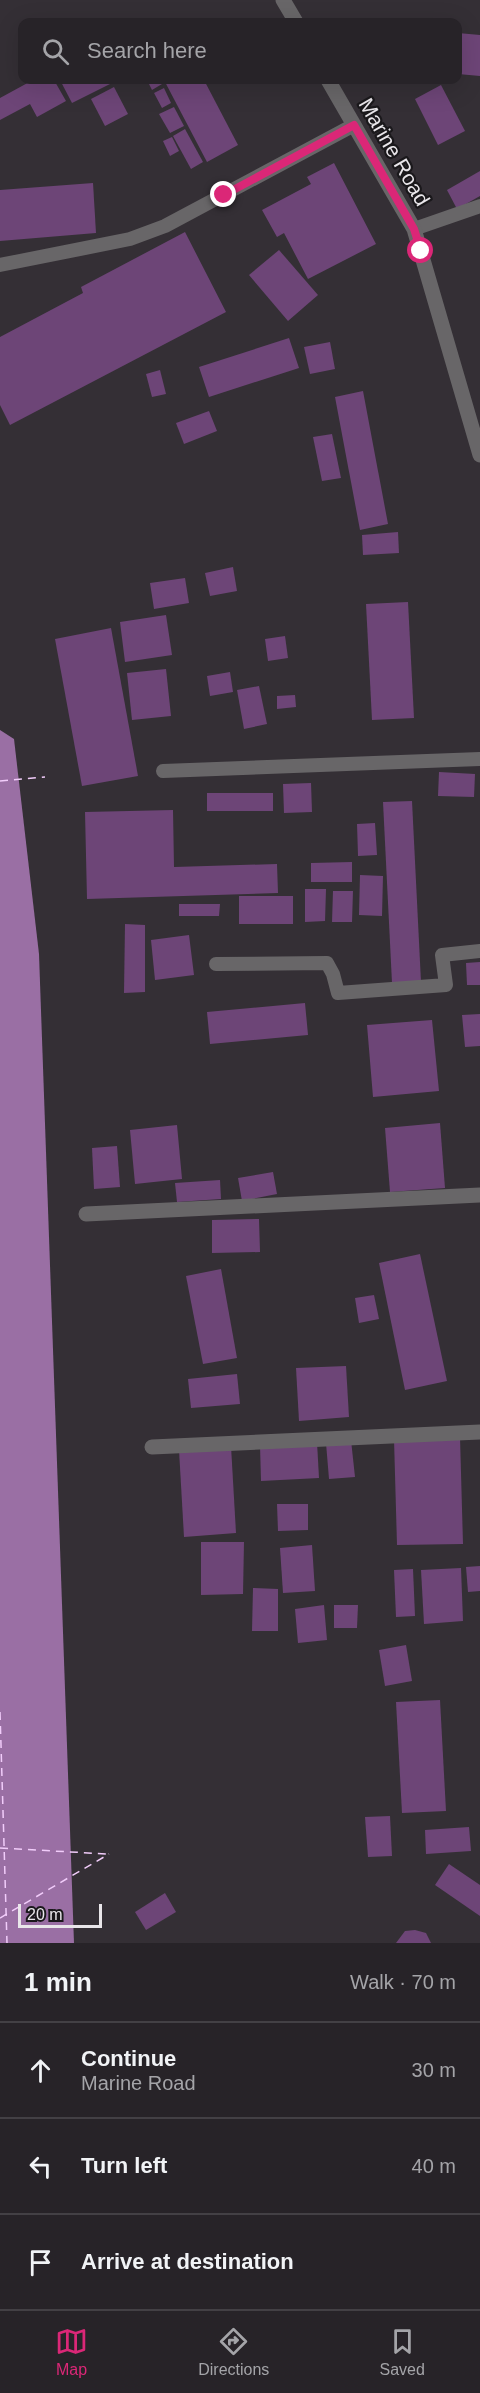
<!DOCTYPE html>
<html lang="en">
<head>
<meta charset="utf-8">
<style>
	body { margin:0; font-family:Arial,sans-serif; background:#332f34; color:#f1f3f6 }
	.scale { position:absolute; left:18px; bottom:15px; width:84px; box-sizing:border-box; padding-left:6px; border:3px solid #e9e6ea; border-top:0; font-size:16px; line-height:21px; white-space:nowrap; color:#e9e6ea; -webkit-text-stroke:4px #1a181b; paint-order:stroke }
	.stop { position:absolute; width:18px; height:18px; margin:-14px; border:4px solid #db2777; border-radius:50%; background:#fff }
	.stop.end { background:#db2777; border-color:#fff; box-shadow:0 2px 6px #0008 }
	.list { margin:0; padding:0; list-style:none }
	h2 { display:flex; justify-content:space-between; align-items:center; height:78px; margin:0; padding:0 24px; font-size:26px }
	h2 small { font-size:20px; font-weight:400; color:#a4a4a8 }
	.list li { display:grid; grid-template-columns:39px 1fr auto; gap:18px; align-items:center; box-sizing:border-box; height:96px; padding:0 24px; border-top:2px solid #434045 }
	.list b { display:block; font-size:22px; white-space:nowrap }
	.list p { margin:0; font-size:20px; white-space:nowrap; color:#a4a4a8 }
	.list em { font-size:20px; font-style:normal; color:#a4a4a8 }
	.icon { flex:none; width:33px; height:33px; fill:none; stroke:currentColor; stroke-width:2; stroke-linecap:round; stroke-linejoin:round }
	.map { position:relative; flex:none; width:480px; height:1943px; overflow:hidden }
	.search { position:absolute; background:#272328; box-shadow:0 6px 24px #0002; left:18px; right:18px; top:18px; height:66px; display:flex; align-items:center; gap:15px; box-sizing:border-box; padding:0 21px; border-radius:12px; color:#a4a4a8; font-size:22px }
	.sheet { height:366px; background:#272328 }
	nav { display:flex; justify-content:space-around; align-items:center; box-sizing:border-box; height:84px; border-top:2px solid #434045; background:#272328; font-size:16px; color:#a4a4a8 }
	nav a { display:grid; justify-items:center; gap:3px }
	nav .on { color:#db2777 }
	.map>svg:first-child { display:block }
</style>
</head>
<body>
<div class="map">
<svg width="480" height="1943" viewBox="0 0 480 1943">
	<rect width="100%" height="100%" fill="#342f35"/>
	<!-- water -->
	<polygon fill="#9a6fa4" points="0,730 14,739 39,954 74,1943 0,1943"/>
	<g fill="none" stroke-linecap="round" stroke-linejoin="round">
		<!-- ferry -->
		<g stroke="#f1ccfa" stroke-width="1.5" stroke-dasharray="8 6" stroke-linecap="butt">
			<polyline points="0,781 45,777"/>
			<polyline points="0,1712 7,1943"/>
			<polyline points="0,1848 107,1854"/>
			<polyline points="0,1918 109,1854"/>
		</g>
	</g>
	<!-- building -->
	<g fill="#6d4577">
		<polygon points="458,33 480,35 480,76 458,74"/>
		<polygon points="33,80 54,80 66,101 37,117 30,104 0,120 0,98"/>
		<polygon points="60,80 118,80 72,103"/>
		<polygon points="147,80 159,80 162,84 152,90"/>
		<polygon points="164,80 204,80 238,145 207,162"/>
		<polygon points="441,85 465,131 438,145 415,99"/>
		<polygon points="114,87 128,114 105,126 91,99"/>
		<polygon points="164,88 171,103 162,108 154,93"/>
		<polygon points="174,107 184,126 170,133 159,114"/>
		<polygon points="185,129 203,162 191,169 173,136"/>
		<polygon points="172,137 179,151 170,156 163,141"/>
		<polygon points="334,163 376,244 308,279 284,233 277,237 262,210 311,184 307,177"/>
		<polygon points="480,171 480,196 457,209 447,190"/>
		<polygon points="93,183 96,233 0,241 0,190"/>
		<polygon points="185,232 226,312 10,425 0,405 0,337 83,293 81,287"/>
		<polygon points="279,250 318,295 288,321 249,275"/>
		<polygon points="289,338 299,368 209,397 199,367"/>
		<polygon points="330,342 335,369 310,374 304,347"/>
		<polygon points="160,370 166,394 152,397 146,374"/>
		<polygon points="363,391 388,524 360,530 335,397"/>
		<polygon points="209,411 217,431 184,444 176,423"/>
		<polygon points="332,434 341,478 322,481 313,437"/>
		<polygon points="398,532 399,553 363,555 362,535"/>
		<polygon points="233,567 237,591 210,596 205,573"/>
		<polygon points="185,578 189,603 154,609 150,583"/>
		<polygon points="408,602 414,718 372,720 366,604"/>
		<polygon points="166,615 172,655 125,662 120,622"/>
		<polygon points="111,628 138,776 82,786 55,639"/>
		<polygon points="285,636 288,658 268,661 265,639"/>
		<polygon points="166,669 171,716 132,720 127,673"/>
		<polygon points="230,672 233,692 210,696 207,676"/>
		<polygon points="259,686 267,724 244,729 237,690"/>
		<polygon points="295,695 296,707 277,709 277,696"/>
		<polygon points="439,772 475,774 474,797 438,796"/>
		<polygon points="311,783 312,812 284,813 283,784"/>
		<rect x="207" y="793" width="66" height="18"/>
		<polygon points="412,801 421,982 392,983 383,802"/>
		<polygon points="173,810 174,867 277,864 278,893 87,899 85,812"/>
		<polygon points="375,823 377,855 358,856 357,824"/>
		<polygon points="352,862 352,882 311,882 311,863"/>
		<polygon points="360,875 383,876 382,916 359,915"/>
		<polygon points="305,889 326,889 325,921 305,922"/>
		<polygon points="333,891 353,891 352,922 332,922"/>
		<rect x="239" y="896" width="54" height="28"/>
		<polygon points="179,904 220,904 219,916 179,916"/>
		<polygon points="125,924 145,925 145,992 124,993"/>
		<polygon points="189,935 194,975 155,980 151,940"/>
		<polygon points="480,962 480,985 467,985 466,963"/>
		<polygon points="305,1003 308,1035 210,1044 207,1012"/>
		<polygon points="480,1014 480,1046 465,1047 462,1015"/>
		<polygon points="432,1020 439,1091 373,1097 367,1025"/>
		<polygon points="440,1123 445,1188 390,1192 385,1128"/>
		<polygon points="177,1125 182,1179 135,1184 130,1130"/>
		<polygon points="117,1146 120,1187 94,1189 92,1148"/>
		<polygon points="273,1172 277,1194 242,1201 238,1178"/>
		<polygon points="220,1180 221,1199 177,1202 175,1183"/>
		<polygon points="259,1219 260,1252 212,1253 212,1220"/>
		<polygon points="420,1254 447,1381 405,1390 379,1263"/>
		<polygon points="221,1269 237,1358 203,1364 186,1276"/>
		<polygon points="374,1295 379,1319 359,1323 355,1298"/>
		<polygon points="346,1366 349,1417 299,1421 296,1368"/>
		<polygon points="237,1374 240,1404 191,1408 188,1379"/>
		<polygon points="460,1437 463,1544 397,1545 394,1439"/>
		<polygon points="351,1440 355,1477 329,1479 326,1443"/>
		<polygon points="317,1442 319,1478 261,1481 260,1445"/>
		<polygon points="231,1446 236,1533 184,1537 179,1450"/>
		<polygon points="277,1504 308,1504 308,1530 278,1531"/>
		<polygon points="201,1542 244,1542 243,1594 201,1595"/>
		<polygon points="312,1545 315,1591 283,1593 280,1548"/>
		<polygon points="480,1566 480,1591 468,1592 466,1567"/>
		<polygon points="461,1568 463,1621 424,1624 421,1570"/>
		<polygon points="413,1569 415,1616 396,1617 394,1570"/>
		<polygon points="253,1588 278,1589 278,1631 252,1631"/>
		<polygon points="324,1605 327,1640 298,1643 295,1609"/>
		<polygon points="334,1605 358,1605 357,1628 334,1628"/>
		<polygon points="406,1645 412,1681 385,1686 379,1650"/>
		<polygon points="440,1700 446,1811 402,1813 396,1702"/>
		<polygon points="390,1816 392,1856 368,1857 365,1817"/>
		<polygon points="469,1827 471,1851 426,1854 425,1830"/>
		<polygon points="449,1864 480,1885 480,1916 435,1885"/>
		<polygon points="165,1893 176,1912 146,1930 135,1912"/>
		<polygon points="415,1930 426,1933 431,1943 396,1943 405,1931"/>
	</g>
	<g fill="none" stroke-linecap="round" stroke-linejoin="round">
		<!-- service -->
		<g stroke="#686668" stroke-width="14">
			<polyline points="414,229 480,206"/>
			<polyline points="0,265 130,239 165,226 354,125"/>
			<polyline points="163,771 480,759"/>
			<polyline points="216,964 327,963 333,974 338,993 446,985 442,955 480,951"/>
		</g>
		<!-- minor -->
		<g stroke="#686668" stroke-width="15">
			<polyline points="86,1214 480,1195"/>
			<polyline points="152,1447 480,1432"/>
		</g>
		<!-- tertiary -->
		<g stroke="#686668" stroke-width="15">
			<polyline points="283,0 296,22"/>
			<polyline points="328,80 414,229 480,455"/>
		</g>
	</g>
	<g fill="none" stroke-linecap="round" stroke-linejoin="round">
		<!-- route -->
		<polyline stroke="#db2777" stroke-width="8" points="224,195 354,125 414,229 421,251"/>
	</g>
	<g text-anchor="middle" stroke-width="4.5" stroke-linejoin="round" paint-order="stroke">
		<!-- street labels -->
		<g font-size="21" fill="#e9e6ea" stroke="#1a181b">
			<text transform="translate(394 152) rotate(60)" y="7">Marine Road</text>
		</g>
	</g>
</svg>
<div class="scale">20 m</div>
<div class="stop" style="left:421px;top:251px"></div>
<div class="stop end" style="left:224px;top:195px"></div>
<div class="search"><svg class="icon" aria-label="search" viewBox="0 0 24 24"><circle cx="10" cy="10" r="6"/><path d="M15 15l6 6"/></svg>Search here</div>
</div>
<section class="sheet">
<h2>1 min<small>Walk · 70 m</small></h2>
<ul class="list">
<li><svg class="icon" aria-label="ahead" viewBox="0 0 24 24"><path d="M12 20V5M6 11l6-6 6 6"/></svg><div><b>Continue</b><p>Marine Road</p></div><em>30 m</em></li>
<li><svg class="icon" aria-label="left" viewBox="0 0 24 24"><path d="M17 20v-9H6M10 6l-5 5 5 5"/></svg><div><b>Turn left</b></div><em>40 m</em></li>
<li><svg class="icon" aria-label="arrive" viewBox="0 0 24 24"><path d="M6 21V4h12l-3 4 3 4H6"/></svg><div><b>Arrive at destination</b></div></li>
</ul>
</section>
<nav>
<a class="on"><svg class="icon" aria-label="map" viewBox="0 0 24 24"><path d="M3 6l6-2 6 2 6-2v14l-6 2-6-2-6 2zM9 4v14M15 6v14"/></svg>Map</a>
<a><svg class="icon" aria-label="directions" viewBox="0 0 24 24"><path d="M12 3l9 9-9 9-9-9zM9 14v-3h6M13 9l2 2-2 2"/></svg>Directions</a>
<a><svg class="icon" aria-label="saved" viewBox="0 0 24 24"><path d="M7 4h10v16l-5-4-5 4z"/></svg>Saved</a>
</nav>
</body>
</html>
